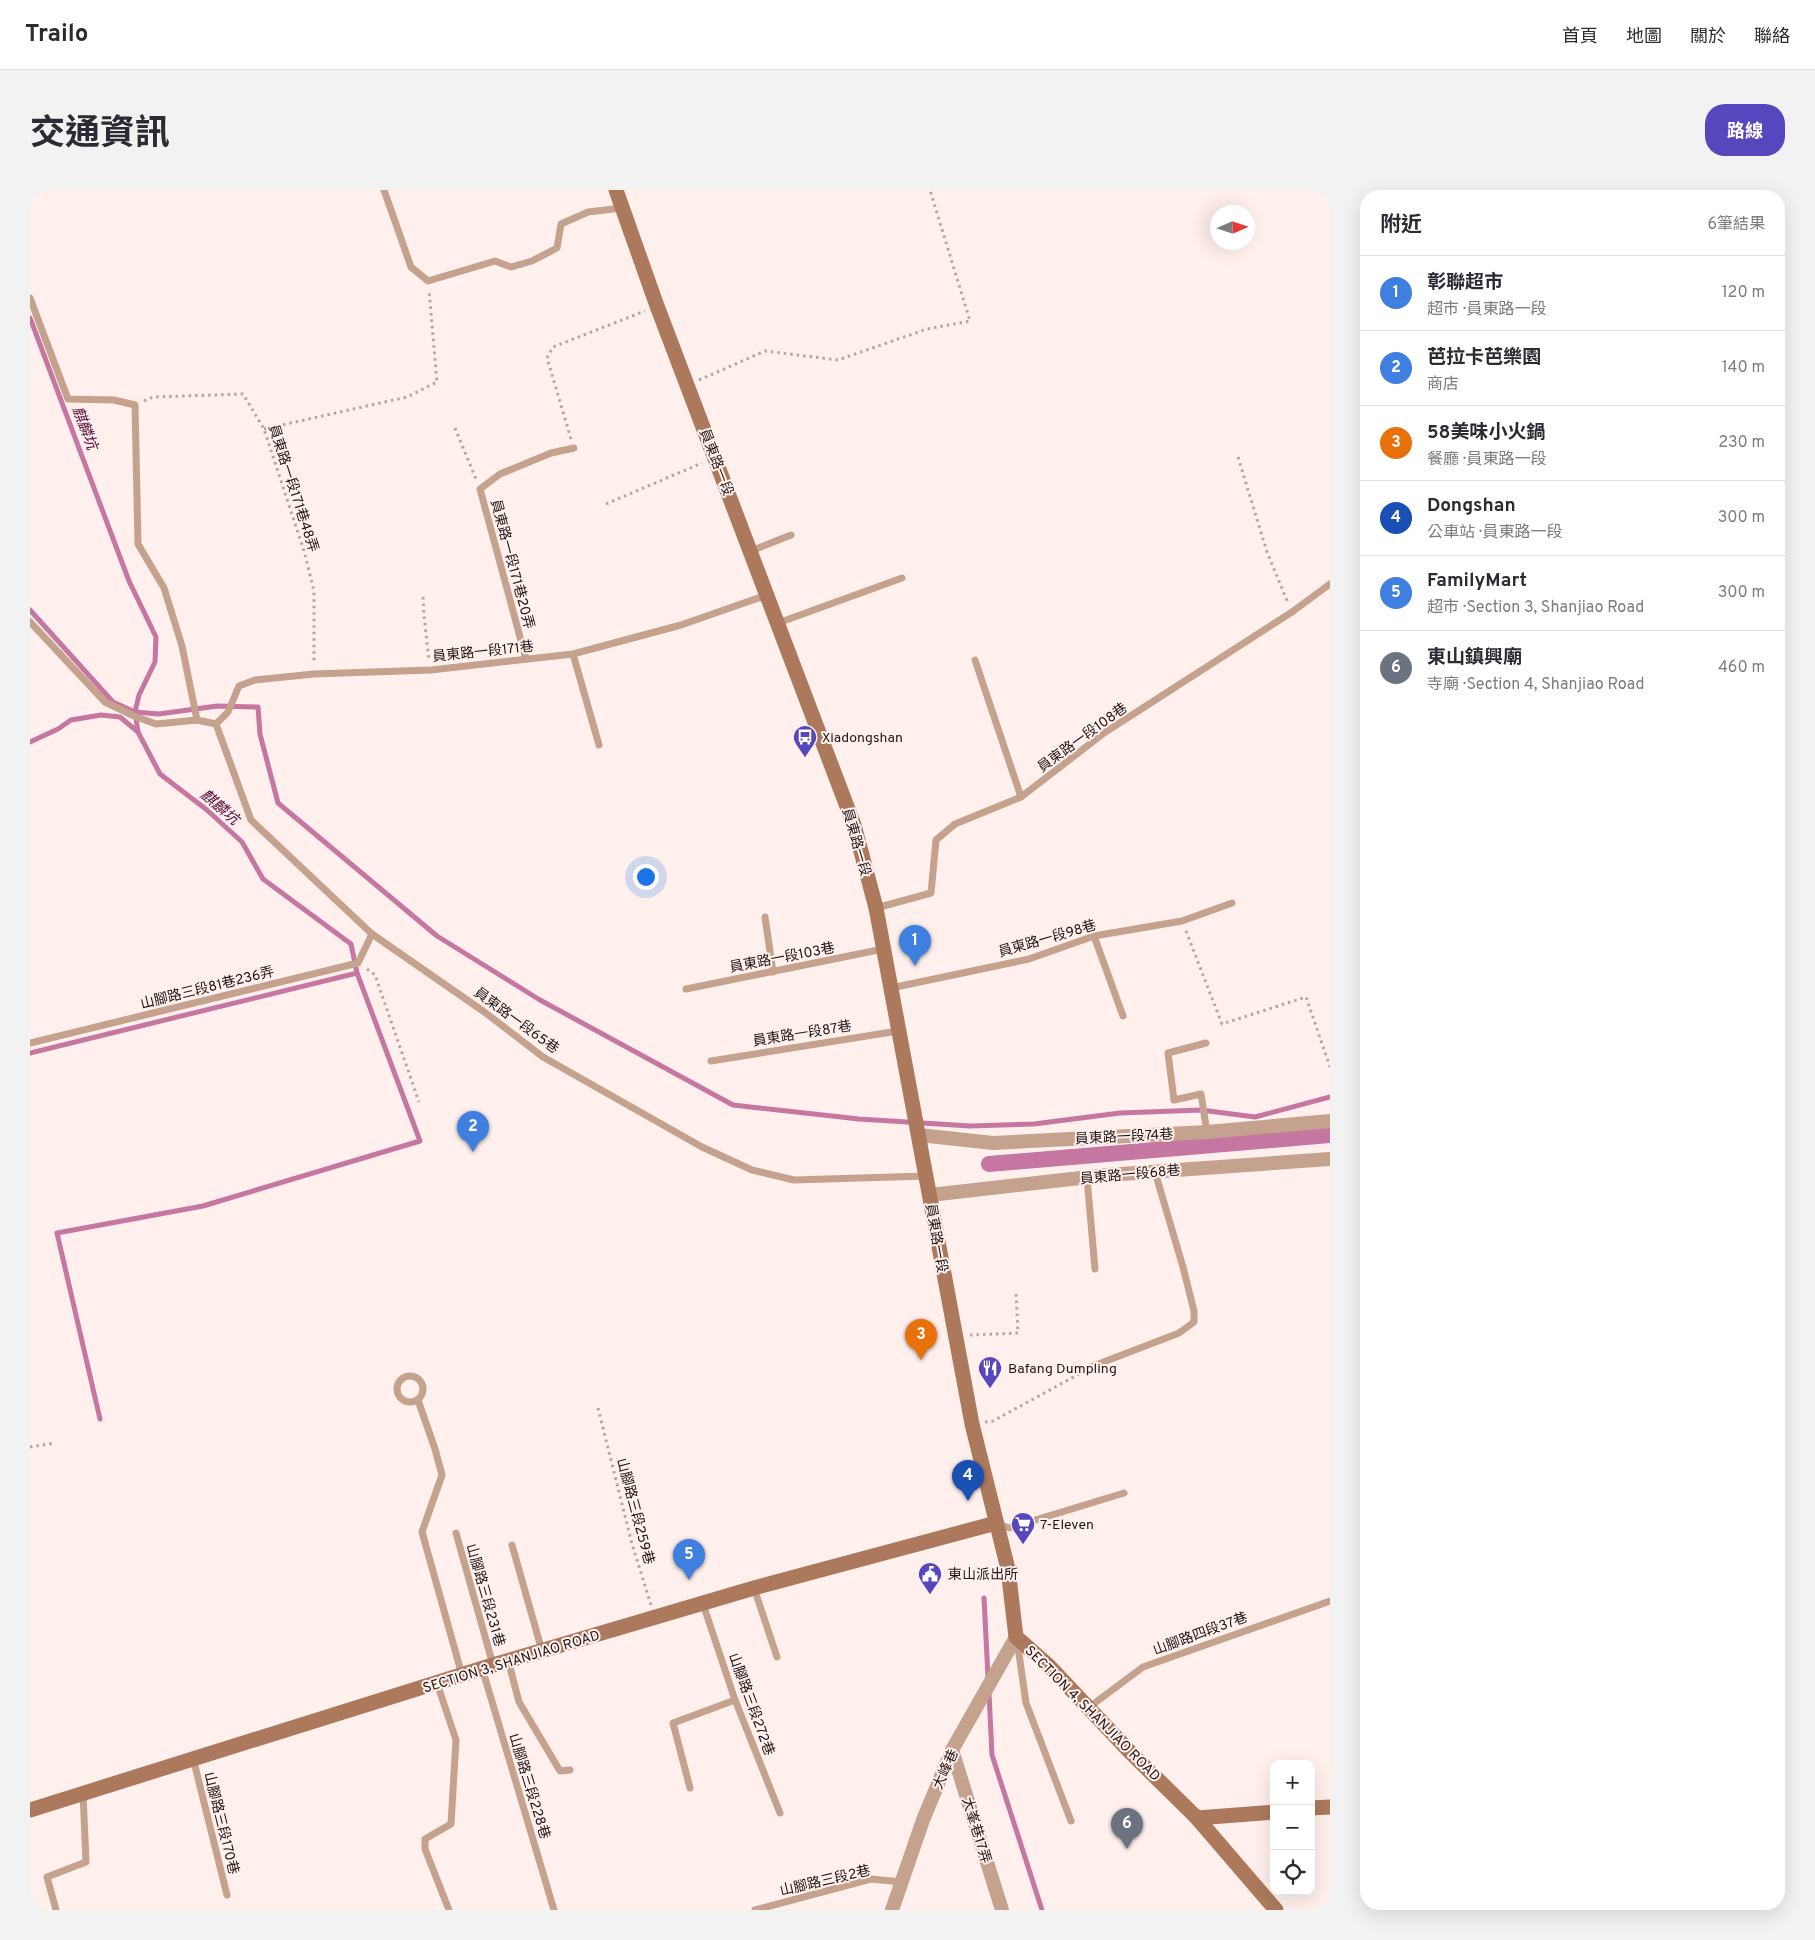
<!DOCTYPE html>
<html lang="zh-TW">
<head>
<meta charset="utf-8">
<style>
	body { margin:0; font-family:Overpass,"Noto Sans TC",sans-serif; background:#f2f2f3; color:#2b2b33 }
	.controls { position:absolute; right:15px; bottom:15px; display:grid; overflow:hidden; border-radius:10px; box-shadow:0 5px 20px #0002 }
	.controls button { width:45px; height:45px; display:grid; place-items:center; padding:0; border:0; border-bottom:1px solid #e1e1e2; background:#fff; color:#2b2b33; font:25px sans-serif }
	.compass { position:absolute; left:1180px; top:15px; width:45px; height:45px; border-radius:50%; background:#fff; box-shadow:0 5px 20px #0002; rotate:87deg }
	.you { position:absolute; left:615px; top:686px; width:18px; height:18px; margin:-12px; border:4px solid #fff; border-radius:50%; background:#1a73e8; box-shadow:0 0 0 8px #1a73e833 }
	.badge { display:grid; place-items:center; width:32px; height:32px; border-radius:50%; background:#5747bf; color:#fff; font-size:16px; font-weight:700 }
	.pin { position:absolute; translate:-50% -41px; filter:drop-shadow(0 1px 2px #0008) }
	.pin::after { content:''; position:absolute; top:26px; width:18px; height:15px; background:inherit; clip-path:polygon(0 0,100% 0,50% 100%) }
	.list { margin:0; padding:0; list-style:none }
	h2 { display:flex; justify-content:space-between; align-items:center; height:65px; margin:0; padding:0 20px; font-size:21px }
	h2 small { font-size:16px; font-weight:400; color:#7c7c81 }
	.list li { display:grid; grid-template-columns:32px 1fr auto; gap:15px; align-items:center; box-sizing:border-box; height:75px; padding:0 20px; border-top:1px solid #e1e1e2 }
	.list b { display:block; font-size:19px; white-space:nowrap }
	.list p { margin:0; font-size:16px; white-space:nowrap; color:#7c7c81 }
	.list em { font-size:16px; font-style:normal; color:#7c7c81 }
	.icon { flex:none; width:28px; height:28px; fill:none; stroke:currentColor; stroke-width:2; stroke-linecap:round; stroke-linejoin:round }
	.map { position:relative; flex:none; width:1300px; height:1720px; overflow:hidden; border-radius:20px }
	header { display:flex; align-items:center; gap:30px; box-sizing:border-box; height:70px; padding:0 25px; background:#fff; border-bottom:1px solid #e1e1e2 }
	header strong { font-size:24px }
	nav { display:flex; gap:28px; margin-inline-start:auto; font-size:18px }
	.intro { display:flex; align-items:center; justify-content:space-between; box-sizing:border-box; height:120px; padding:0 30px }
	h1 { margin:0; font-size:35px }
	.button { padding:12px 22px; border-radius:20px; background:#5747bf; color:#fff; font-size:18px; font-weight:700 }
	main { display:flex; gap:30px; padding:0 30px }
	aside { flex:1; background:#fff; border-radius:20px; box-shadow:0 5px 20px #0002 }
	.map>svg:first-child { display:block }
</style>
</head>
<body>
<header>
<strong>Trailo</strong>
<nav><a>首頁</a><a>地圖</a><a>關於</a><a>聯絡</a></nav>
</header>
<div class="intro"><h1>交通資訊</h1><a class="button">路線</a></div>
<main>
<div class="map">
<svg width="1300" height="1720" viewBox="0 0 1300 1720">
	<rect width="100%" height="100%" fill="#fff0ed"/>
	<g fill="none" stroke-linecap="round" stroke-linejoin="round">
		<!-- stream -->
		<g stroke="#c677a1" stroke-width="5">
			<polyline points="0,128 99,391 126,447 125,472 109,505 105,522 108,542 130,584 177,620 212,652 233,689 321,754 327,783 0,863"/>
			<polyline points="0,420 83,512 105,522 129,524 187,516 228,517 230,544 248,613 407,746 510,810 703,915 829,929 940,936 1004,934 1090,923 1171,920 1225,927 1300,907"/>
			<polyline points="0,552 28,539 41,530 71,525 90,527 108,542"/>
			<polyline points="70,1229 27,1043 173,1016 390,951 327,783"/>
			<polyline points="954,1408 958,1487"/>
			<polyline points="959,1503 962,1565 1012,1720"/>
		</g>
		<!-- canal -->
		<polyline stroke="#c677a1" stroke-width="16" points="959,974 1300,945"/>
		<!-- path -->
		<g stroke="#b3a6a4" stroke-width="3" stroke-dasharray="2.5 4" stroke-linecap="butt">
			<polyline points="669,190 735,161 808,170 897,139 940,131 900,0"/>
			<polyline points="114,211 123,207 213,204 234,239 274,361 284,401 284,474"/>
			<polyline points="425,238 446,289"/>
			<polyline points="234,239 377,207 407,192 399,100"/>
			<polyline points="541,249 517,168 523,157 615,121"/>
			<polyline points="1208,267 1237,362 1258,413"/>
			<polyline points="576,314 672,273"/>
			<polyline points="393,407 394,426 399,470"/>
			<polyline points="1156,741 1192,834 1276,807 1300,877"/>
			<polyline points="337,779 345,785 389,912"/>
			<polyline points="940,1145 988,1143 986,1102"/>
			<polyline points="568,1218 602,1354 621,1415"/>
			<polyline points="955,1232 963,1231 1049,1184"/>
			<polyline points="0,1257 25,1253"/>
		</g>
		<!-- service -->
		<g stroke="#c5a28e" stroke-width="7">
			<polyline points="354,0 381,77 398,91 465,71 481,77 502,71 527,58 531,34 558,22 592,18"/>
			<polyline points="0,108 38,209 84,210 105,215 108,354 134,398 152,456 167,530"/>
			<polyline points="721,361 761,345"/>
			<polyline points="0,432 75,512 104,526 126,534 167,530 186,534 221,630 342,744 453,821 513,867 672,957 722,980 764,990 896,986"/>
			<polyline points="748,433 872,388"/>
			<polyline points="543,464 569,555"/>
			<polyline points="496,469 450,299 470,284 521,263 544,258"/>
			<polyline points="945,470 991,607"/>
			<polyline points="186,534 198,522 209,496 225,490 284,484 401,480 543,464 651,435 737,405"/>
			<polyline points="846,718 901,703 906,650 925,634 991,607 1074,543 1262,422 1300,394"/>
			<polyline points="735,727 743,782"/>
			<polyline points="1064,746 1093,826"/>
			<polyline points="861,798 999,769 1064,746 1152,731 1202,713"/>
			<polyline points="656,799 853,759"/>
			<polyline points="0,853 328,773 342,744"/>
			<polyline points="1176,853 1138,863 1144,910 1171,904 1177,942"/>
			<polyline points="681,871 868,841"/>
			<polyline points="1057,988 1065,1079"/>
			<polyline points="1058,1178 1149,1143 1164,1132 1164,1121 1153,1077 1125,982"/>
			<circle cx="380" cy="1199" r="13"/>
			<polyline points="388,1210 405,1259 412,1285 392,1342 432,1485"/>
			<polyline points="968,1334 979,1338 1094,1303"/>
			<polyline points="426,1343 463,1475"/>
			<polyline points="482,1355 512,1461"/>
			<polyline points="724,1398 747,1467"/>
			<polyline points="673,1414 705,1510 750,1623"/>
			<polyline points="987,1450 996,1513 1041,1631"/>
			<polyline points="478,1470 489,1512 530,1581 540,1580"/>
			<polyline points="452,1478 524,1720"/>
			<polyline points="407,1493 426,1550 421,1634 395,1649 395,1659 419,1720"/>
			<polyline points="1058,1518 1113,1477 1300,1411"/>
			<polyline points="163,1568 197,1705"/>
			<polyline points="660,1598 643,1533 705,1510"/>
			<polyline points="26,1720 17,1687 56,1672 53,1603"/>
			<polyline points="725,1720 841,1689 872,1692"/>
		</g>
		<!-- minor -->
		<g stroke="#c5a28e" stroke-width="14">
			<polyline points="889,945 963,953 1177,942 1300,931"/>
			<polyline points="900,1005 1077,985 1300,969"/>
			<polyline points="922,1560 972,1720"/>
			<polyline points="862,1720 893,1630 922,1560 986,1447"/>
		</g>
		<!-- secondary -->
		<g stroke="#ac795c" stroke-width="15">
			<polyline points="586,0 627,116 824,635 846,718 942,1234 978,1379 986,1447 1019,1476 1101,1563 1167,1628 1246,1720"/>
			<polyline points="1281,1618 1300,1617"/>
			<polyline points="0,1620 463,1475 724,1398 966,1333"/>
			<polyline points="1167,1628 1244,1622"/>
		</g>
	</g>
	<!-- icons -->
	<defs>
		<g id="bus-pin" transform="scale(1.25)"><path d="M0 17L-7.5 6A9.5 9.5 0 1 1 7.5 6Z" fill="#5747bf" stroke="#fff0ed"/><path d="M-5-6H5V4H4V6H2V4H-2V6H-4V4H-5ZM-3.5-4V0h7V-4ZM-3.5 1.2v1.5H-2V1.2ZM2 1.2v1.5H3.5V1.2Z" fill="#fff"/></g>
		<g id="restaurant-pin" transform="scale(1.25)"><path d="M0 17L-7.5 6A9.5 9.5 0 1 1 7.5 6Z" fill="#5747bf" stroke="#fff0ed"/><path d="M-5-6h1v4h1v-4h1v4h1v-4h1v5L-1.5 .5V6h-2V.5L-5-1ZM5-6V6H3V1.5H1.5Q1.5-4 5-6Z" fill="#fff"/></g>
		<g id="supermarket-pin" transform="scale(1.25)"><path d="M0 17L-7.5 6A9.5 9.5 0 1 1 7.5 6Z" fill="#5747bf" stroke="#fff0ed"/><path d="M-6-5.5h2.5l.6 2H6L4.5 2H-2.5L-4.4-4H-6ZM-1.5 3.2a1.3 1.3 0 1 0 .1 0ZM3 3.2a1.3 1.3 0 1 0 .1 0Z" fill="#fff"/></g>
		<g id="civic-pin" transform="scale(1.25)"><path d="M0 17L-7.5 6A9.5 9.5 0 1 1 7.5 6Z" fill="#5747bf" stroke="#fff0ed"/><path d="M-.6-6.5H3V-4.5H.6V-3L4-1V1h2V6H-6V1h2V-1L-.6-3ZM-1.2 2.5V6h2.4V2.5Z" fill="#fff"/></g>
	</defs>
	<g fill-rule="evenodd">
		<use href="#bus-pin" x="775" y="547"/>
		<use href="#restaurant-pin" x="960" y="1178"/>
		<use href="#supermarket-pin" x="993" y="1334"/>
		<use href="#civic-pin" x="900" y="1384"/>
	</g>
	<g text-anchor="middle" stroke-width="4" stroke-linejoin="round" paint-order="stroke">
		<!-- street labels -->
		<g font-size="14" fill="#1f1615" stroke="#fff0ed">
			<text transform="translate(687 272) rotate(69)" y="5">員東路一段</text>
			<text transform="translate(264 298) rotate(72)" y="5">員東路一段171巷48弄</text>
			<text transform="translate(483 374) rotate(75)" y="5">員東路一段171巷20弄</text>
			<text transform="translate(453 461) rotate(-6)" y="5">員東路一段171巷</text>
			<text transform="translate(1052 547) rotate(-36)" y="5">員東路一段108巷</text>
			<text transform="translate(827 652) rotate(74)" y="5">員東路一段</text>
			<text transform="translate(1017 748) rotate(-16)" y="5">員東路一段98巷</text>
			<text transform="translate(752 767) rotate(-11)" y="5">員東路一段103巷</text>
			<text transform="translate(177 797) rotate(-14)" y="5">山腳路三段81巷236弄</text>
			<text transform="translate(487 830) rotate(36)" y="5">員東路一段65巷</text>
			<text transform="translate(772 843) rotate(-9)" y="5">員東路一段87巷</text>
			<text transform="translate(1094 946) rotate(-3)" y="5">員東路一段74巷</text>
			<text transform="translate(1100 984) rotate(-5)" y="5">員東路一段68巷</text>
			<text transform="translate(907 1048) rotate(80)" y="5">員東路一段</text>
			<text transform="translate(606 1321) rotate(75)" y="5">山腳路三段259巷</text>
			<text transform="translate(456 1405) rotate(74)" y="5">山腳路三段231巷</text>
			<text transform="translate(1170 1443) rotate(-20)" y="5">山腳路四段37巷</text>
			<text transform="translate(481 1471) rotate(-17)" y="5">SECTION 3, SHANJIAO ROAD</text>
			<text transform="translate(722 1514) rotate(70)" y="5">山腳路三段272巷</text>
			<text transform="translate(1063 1523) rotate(45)" y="5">SECTION 4, SHANJIAO ROAD</text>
			<text transform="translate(915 1579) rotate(-66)" y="5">大峰巷</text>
			<text transform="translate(500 1596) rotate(73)" y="5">山腳路三段228巷</text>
			<text transform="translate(192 1633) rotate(76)" y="5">山腳路三段170巷</text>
			<text transform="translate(947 1640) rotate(73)" y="5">大峯巷17弄</text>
			<text transform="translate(795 1690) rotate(-13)" y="5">山腳路三段2巷</text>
		</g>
		<!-- poi labels -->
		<g font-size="14" fill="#1f1615" stroke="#fff0ed" text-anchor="start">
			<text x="792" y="552">Xiadongshan</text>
			<text x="978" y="1183">Bafang Dumpling</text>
			<text x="1010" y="1339">7-Eleven</text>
			<text x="918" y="1389">東山派出所</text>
		</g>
		<!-- water labels -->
		<g font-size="15" font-style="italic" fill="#4e0635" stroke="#fff0ed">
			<text transform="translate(55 238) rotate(69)" y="5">麒麟坑</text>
			<text transform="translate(190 617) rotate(40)" y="5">麒麟坑</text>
		</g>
	</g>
</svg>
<div class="controls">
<button>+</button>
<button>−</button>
<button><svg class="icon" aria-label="locate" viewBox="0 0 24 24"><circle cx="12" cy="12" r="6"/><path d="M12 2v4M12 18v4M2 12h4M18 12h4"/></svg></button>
</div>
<svg class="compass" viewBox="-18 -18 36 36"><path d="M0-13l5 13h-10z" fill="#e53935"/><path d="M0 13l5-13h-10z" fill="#7c7c81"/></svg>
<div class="you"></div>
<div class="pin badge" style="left:885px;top:776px;background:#3f7fe0">1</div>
<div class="pin badge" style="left:443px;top:962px;background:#3f7fe0">2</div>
<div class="pin badge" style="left:891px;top:1170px;background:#e8710a">3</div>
<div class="pin badge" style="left:938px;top:1311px;background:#1a4fb4">4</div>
<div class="pin badge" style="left:659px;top:1390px;background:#3f7fe0">5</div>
<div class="pin badge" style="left:1097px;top:1659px;background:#6b7280">6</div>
</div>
<aside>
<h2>附近<small>6筆結果</small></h2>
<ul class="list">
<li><span class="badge" style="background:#3f7fe0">1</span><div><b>彰聯超市</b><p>超市 · 員東路一段</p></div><em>120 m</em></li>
<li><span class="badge" style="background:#3f7fe0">2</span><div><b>芭拉卡芭樂園</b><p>商店</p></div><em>140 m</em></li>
<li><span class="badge" style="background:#e8710a">3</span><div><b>58美味小火鍋</b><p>餐廳 · 員東路一段</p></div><em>230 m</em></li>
<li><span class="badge" style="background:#1a4fb4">4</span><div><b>Dongshan</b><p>公車站 · 員東路一段</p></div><em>300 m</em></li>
<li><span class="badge" style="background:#3f7fe0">5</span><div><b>FamilyMart</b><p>超市 · Section 3, Shanjiao Road</p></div><em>300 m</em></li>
<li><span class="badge" style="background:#6b7280">6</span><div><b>東山鎮興廟</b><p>寺廟 · Section 4, Shanjiao Road</p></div><em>460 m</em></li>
</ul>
</aside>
</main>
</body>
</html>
